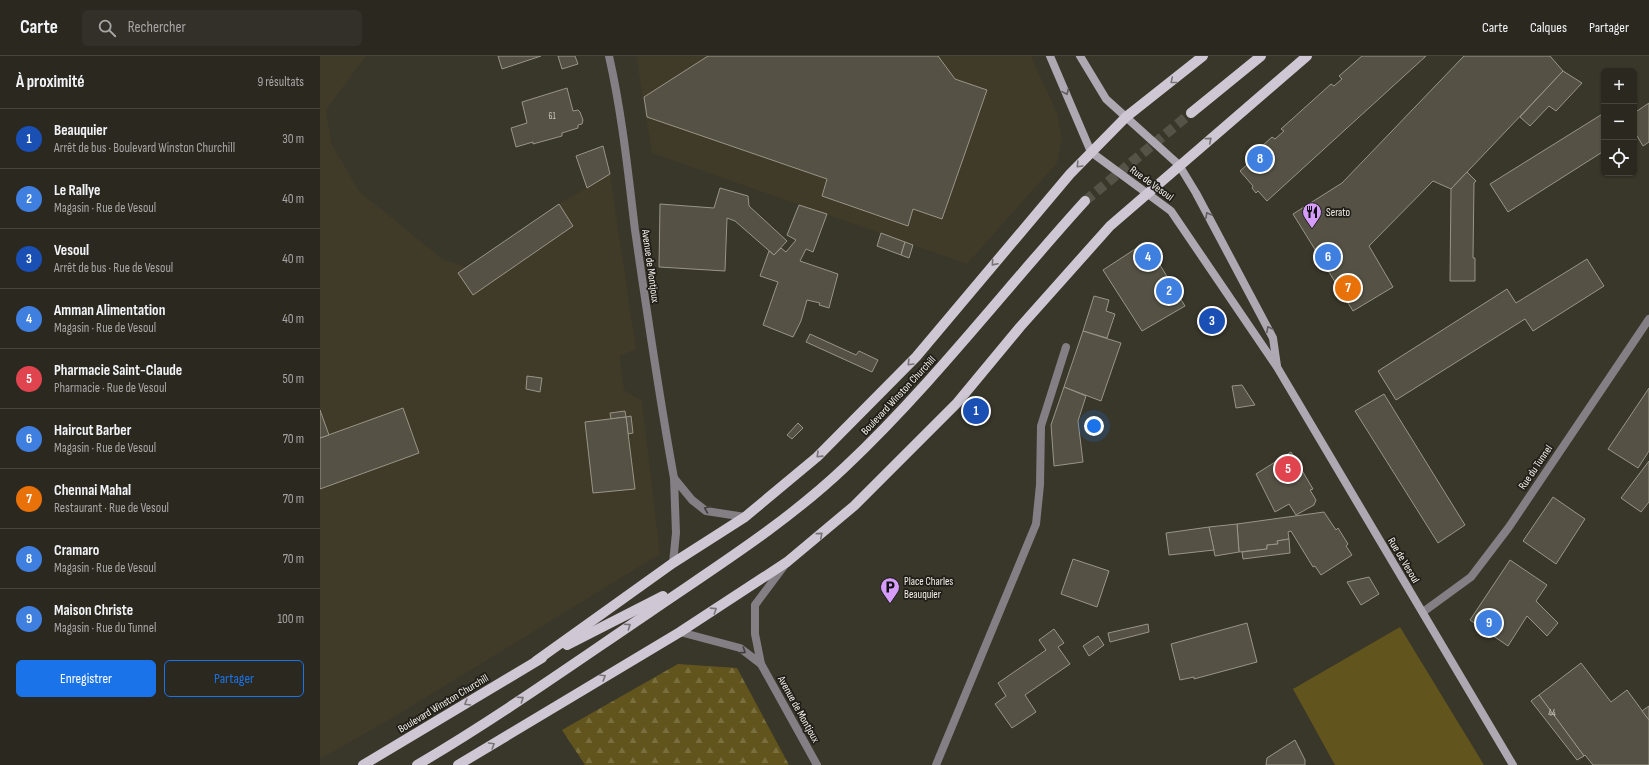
<!DOCTYPE html>
<html lang="fr">
<head>
<meta charset="utf-8">
<style>
	body { margin:0; font-family:"Sofia Sans Condensed",sans-serif; background:#333029; color:#f1f3f6 }
	.controls { position:absolute; right:12px; top:12px; display:grid; overflow:hidden; border-radius:6px; box-shadow:0 1px 3px #0004 }
	.controls button { width:36px; height:36px; display:grid; place-items:center; padding:0; border:0; border-bottom:1px solid #47443e; background:#2b2820; color:#f1f3f6; font:20px sans-serif }
	.you { position:absolute; left:774px; top:370px; width:14px; height:14px; margin:-10px; border:3px solid #fff; border-radius:50%; background:#1a73e8; box-shadow:0 0 0 6px #1a73e833 }
	.badge { display:grid; place-items:center; width:26px; height:26px; border-radius:50%; background:#1a73e8; color:#fff; font-size:13px; font-weight:700 }
	.pin { position:absolute; translate:-50% -50%; border:2px solid #fff; box-shadow:0 1px 4px #0006 }
	.list { margin:0; padding:0; list-style:none }
	h2 { display:flex; justify-content:space-between; align-items:center; height:52px; margin:0; padding:0 16px; font-size:17px }
	h2 small { font-size:13px; font-weight:400; color:#a6a6a5 }
	.list li { display:grid; grid-template-columns:26px 1fr auto; gap:12px; align-items:center; box-sizing:border-box; height:60px; padding:0 16px; border-top:1px solid #47443e }
	.list b { display:block; font-size:15px; white-space:nowrap }
	.list p { margin:0; font-size:13px; white-space:nowrap; color:#a6a6a5 }
	.list em { font-size:13px; font-style:normal; color:#a6a6a5 }
	.actions { display:flex; gap:8px; padding:12px 16px }
	.actions a { flex:1; padding:9px 0; border:1px solid #1a73e8; border-radius:6px; text-align:center; font-size:14px; color:#1a73e8 }
	.actions .main { background:#1a73e8; color:#fff }
	.icon { flex:none; width:22px; height:22px; fill:none; stroke:currentColor; stroke-width:2; stroke-linecap:round; stroke-linejoin:round }
	.map { position:relative; flex:none; width:1329px; height:709px; overflow:hidden }
	header { display:flex; align-items:center; gap:24px; box-sizing:border-box; height:56px; padding:0 20px; background:#2b2820; border-bottom:1px solid #47443e }
	header strong { font-size:19px }
	nav { display:flex; gap:22px; margin-inline-start:auto; font-size:14px }
	.search { width:280px; height:36px; background:#333029; display:flex; align-items:center; gap:10px; box-sizing:border-box; padding:0 14px; border-radius:6px; color:#a6a6a5; font-size:15px }
	main { display:flex }
	aside { flex:1; background:#2b2820 }
	.map>svg:first-child { display:block }
</style>
</head>
<body>
<header>
<strong>Carte</strong>
<div class="search"><svg class="icon" aria-label="search" viewBox="0 0 24 24"><circle cx="10" cy="10" r="6"/><path d="M15 15l6 6"/></svg>Rechercher</div>
<nav><a>Carte</a><a>Calques</a><a>Partager</a></nav>
</header>
<main>
<aside>
<h2>À proximité<small>9 résultats</small></h2>
<ul class="list">
<li><span class="badge" style="background:#1a4fb4">1</span><div><b>Beauquier</b><p>Arrêt de bus · Boulevard Winston Churchill</p></div><em>30 m</em></li>
<li><span class="badge" style="background:#3f7fe0">2</span><div><b>Le Rallye</b><p>Magasin · Rue de Vesoul</p></div><em>40 m</em></li>
<li><span class="badge" style="background:#1a4fb4">3</span><div><b>Vesoul</b><p>Arrêt de bus · Rue de Vesoul</p></div><em>40 m</em></li>
<li><span class="badge" style="background:#3f7fe0">4</span><div><b>Amman Alimentation</b><p>Magasin · Rue de Vesoul</p></div><em>40 m</em></li>
<li><span class="badge" style="background:#e0444e">5</span><div><b>Pharmacie Saint-Claude</b><p>Pharmacie · Rue de Vesoul</p></div><em>50 m</em></li>
<li><span class="badge" style="background:#3f7fe0">6</span><div><b>Haircut Barber</b><p>Magasin · Rue de Vesoul</p></div><em>70 m</em></li>
<li><span class="badge" style="background:#e8710a">7</span><div><b>Chennai Mahal</b><p>Restaurant · Rue de Vesoul</p></div><em>70 m</em></li>
<li><span class="badge" style="background:#3f7fe0">8</span><div><b>Cramaro</b><p>Magasin · Rue de Vesoul</p></div><em>70 m</em></li>
<li><span class="badge" style="background:#3f7fe0">9</span><div><b>Maison Christe</b><p>Magasin · Rue du Tunnel</p></div><em>100 m</em></li>
</ul>
<div class="actions"><a class="main">Enregistrer</a><a>Partager</a></div>
</aside>
<div class="map">
<svg width="1329" height="709" viewBox="0 0 1329 709">
	<defs>
		<pattern id="forest-firs" width="22" height="20" patternUnits="userSpaceOnUse"><rect width="22" height="20" fill="#61551d"/><path d="M5 1l3.5 6h-7zM16 11l3.5 6h-7z" fill="#786e3e"/></pattern>
	</defs>
	<rect width="100%" height="100%" fill="#39362a"/>
	<!-- built -->
	<g fill="#403b28">
		<polygon points="0,0 46,0 6,54 11,87 39,135 121,202 147,212 239,148 290,118 316,293 300,300 304,334 322,345 340,498 74,661 0,703"/>
		<polygon points="316,0 711,0 737,57 742,82 737,107 647,208 332,97"/>
	</g>
	<!-- green -->
	<polygon fill="#61551d" points="1080,571 1164,709 1015,709 973,633"/>
	<!-- forest -->
	<polygon fill="url(#forest-firs)" points="358,608 417,612 469,709 265,709 242,674"/>
	<!-- building -->
	<g fill="#555245" stroke="#999587">
		<polygon points="178,0 221,0 182,13"/>
		<polygon points="238,0 255,0 258,8 242,13"/>
		<polygon points="388,0 618,0 635,23 667,34 622,163 593,153 588,170 502,140 507,123 327,61 324,41"/>
		<polygon points="1042,0 1106,0 947,145 938,135 936,137 932,132 933,130 920,115 930,106 928,103 952,81 955,83 964,75 961,73 1011,28 1014,30 1022,23 1019,20"/>
		<polygon points="1144,0 1230,0 1243,15 1131,133 1113,125 1049,190 1073,231 1033,255 973,158 1022,127"/>
		<polygon points="1243,15 1262,27 1236,55 1229,50 1210,70 1200,61"/>
		<polygon points="247,32 253,55 258,54 260,56 263,64 262,68 258,69 258,72 242,77 242,80 213,88 213,86 196,91 191,72 207,67 202,46"/>
		<polygon points="1329,47 1329,86 1323,90 1314,75 1314,57"/>
		<polygon points="1284,57 1284,95 1188,156 1170,128"/>
		<polygon points="283,90 290,118 267,132 256,100"/>
		<polygon points="1147,116 1156,125 1154,127 1153,202 1155,202 1155,225 1130,225 1131,133"/>
		<polygon points="400,132 428,140 429,150 467,185 454,199 415,165 407,162 405,215 339,211 340,148 394,152"/>
		<polygon points="239,148 253,170 153,239 138,217"/>
		<polygon points="479,149 507,158 493,196 486,193 480,205 518,218 509,252 499,249 500,247 487,244 481,265 473,281 443,269 458,226 440,220 449,195 454,199 461,192 466,196 476,184 467,179"/>
		<polygon points="561,177 585,186 581,199 557,190"/>
		<polygon points="585,186 593,189 589,202 581,199"/>
		<polygon points="826,186 865,250 822,275 783,214"/>
		<polygon points="1267,203 1284,230 1213,275 1205,263 1076,344 1058,315 1187,233 1196,247"/>
		<polygon points="774,240 789,244 786,255 795,258 787,282 763,275"/>
		<polygon points="763,275 801,287 781,345 744,331"/>
		<polygon points="490,278 536,299 539,295 558,304 552,316 486,286"/>
		<polygon points="207,320 222,322 220,336 206,333"/>
		<polygon points="922,329 935,349 916,352 912,330"/>
		<polygon points="744,331 766,340 758,365 763,406 734,410 731,369"/>
		<polygon points="1329,332 1329,395 1318,412 1288,393"/>
		<polygon points="1064,338 1145,469 1118,487 1035,355"/>
		<polygon points="83,352 99,397 0,433 0,382"/>
		<polygon points="0,354 9,379 0,382"/>
		<polygon points="305,355 306,361 291,363 290,357"/>
		<polygon points="311,360 313,377 308,378 306,361"/>
		<polygon points="306,361 315,433 273,437 265,366"/>
		<polygon points="478,367 483,372 472,383 467,379"/>
		<polygon points="971,396 993,433 990,434 996,444 994,449 976,459 969,448 955,456 936,418"/>
		<polygon points="1329,405 1329,446 1321,456 1301,442"/>
		<polygon points="1233,441 1265,463 1236,508 1203,485"/>
		<polygon points="1004,456 1016,474 1018,472 1028,488 1026,490 1032,499 1001,519 995,510 993,511 971,475 968,476 969,483 957,485 958,488 947,489 947,493 919,496 917,468"/>
		<polygon points="917,468 919,496 895,500 889,471"/>
		<polygon points="889,471 894,494 849,499 846,477"/>
		<polygon points="969,483 970,497 923,503 922,496 947,493 947,489 958,488 957,485"/>
		<polygon points="753,503 789,515 777,551 741,538"/>
		<polygon points="1190,504 1227,529 1216,545 1238,567 1227,580 1207,560 1188,590 1150,564"/>
		<polygon points="1049,521 1059,538 1041,549 1027,526"/>
		<polygon points="927,567 937,606 874,623 874,621 860,624 851,588"/>
		<polygon points="828,568 829,576 790,586 788,577"/>
		<polygon points="734,573 744,587 738,591 750,608 705,639 716,656 692,672 675,648 686,640 678,627 726,594 719,584"/>
		<polygon points="778,580 784,589 769,600 763,590"/>
		<polygon points="1261,607 1291,646 1307,634 1329,664 1329,709 1273,709 1265,699 1264,700 1219,639"/>
		<polygon points="1219,639 1264,700 1257,704 1211,645"/>
		<polygon points="1329,650 1329,664 1322,655"/>
		<polygon points="975,684 985,704 985,709 946,709 947,702"/>
	</g>
	<g fill="none" stroke-linecap="round" stroke-linejoin="round">
		<!-- primary-tunnel -->
		<polyline stroke="#555247" stroke-width="10" stroke-dasharray="10 5" stroke-linecap="butt" points="765,145 871,57"/>
		<!-- street -->
		<g stroke="#837f85" stroke-width="8">
			<path d="M 289,0 C 302,57 308,116 315,174 C 327,257 339,340 354,422"/>
			<polyline points="353,507 356,477 354,422 372,444 386,455 425,461"/>
			<polyline points="1103,556 1151,521 1189,471 1329,263"/>
			<polyline points="360,576 420,592 441,608 435,578 435,549 464,510"/>
			<polyline points="441,608 497,709"/>
			<polyline points="616,709 716,468 720,429 721,370 746,291"/>
		</g>
		<!-- secondary -->
		<g stroke="#aea8b2" stroke-width="8">
			<polyline points="730,0 771,96 851,155 957,311 1193,709"/>
			<polyline points="760,0 786,43 859,109 876,137 953,282 957,310"/>
		</g>
		<!-- primary -->
		<g stroke="#cfc8d4" stroke-width="10">
			<polyline points="871,57 941,0"/>
			<polyline points="247,589 343,540"/>
			<polyline points="216,605 353,507 425,461 497,401 596,301 750,118 806,61 883,0"/>
			<polyline points="43,709 222,602"/>
			<path d="M 97,709 C 177,662 253,608 330,556 C 397,510 466,467 525,411 C 612,329 685,233 765,145"/>
			<polyline points="138,709 360,576 467,506 534,450 637,347 700,271 790,170 987,0"/>
		</g>
	</g>
	<!-- one-way arrows -->
	<defs><path id="oneway-chevron" d="M-2-3.5L2.5 0L-2 3.5" fill="none" stroke-width="1.6" stroke-linecap="round" stroke-linejoin="round"/></defs>
	<g stroke="#777376">
		<use href="#oneway-chevron" transform="translate(853 25) rotate(141)"/>
		<use href="#oneway-chevron" transform="translate(889 84) rotate(-40)"/>
		<use href="#oneway-chevron" transform="translate(759 109) rotate(134)"/>
		<use href="#oneway-chevron" transform="translate(674 207) rotate(131)"/>
		<use href="#oneway-chevron" transform="translate(590 307) rotate(135)"/>
		<use href="#oneway-chevron" transform="translate(499 399) rotate(136)"/>
		<use href="#oneway-chevron" transform="translate(500 479) rotate(-40)"/>
		<use href="#oneway-chevron" transform="translate(394 554) rotate(-33)"/>
		<use href="#oneway-chevron" transform="translate(308 570) rotate(-34)"/>
		<use href="#oneway-chevron" transform="translate(283 621) rotate(-31)"/>
		<use href="#oneway-chevron" transform="translate(201 643) rotate(-34)"/>
		<use href="#oneway-chevron" transform="translate(147 647) rotate(149)"/>
		<use href="#oneway-chevron" transform="translate(172 689) rotate(-31)"/>
	</g>
	<g stroke="#5f5c5d">
		<use href="#oneway-chevron" transform="translate(746 36) rotate(66)"/>
		<use href="#oneway-chevron" transform="translate(888 159) rotate(-118)"/>
		<use href="#oneway-chevron" transform="translate(949 273) rotate(-118)"/>
	</g>
	<g stroke="#42403e">
		<use href="#oneway-chevron" transform="translate(387 453) rotate(-157)"/>
		<use href="#oneway-chevron" transform="translate(423 595) rotate(33)"/>
	</g>
	<!-- icons -->
	<defs>
		<g id="restaurant-pin" transform="scale(1)"><path d="M0 17L-7.5 6A9.5 9.5 0 1 1 7.5 6Z" fill="#d59cfb" stroke="#1f1e18"/><path d="M-5-6h1v4h1v-4h1v4h1v-4h1v5L-1.5 .5V6h-2V.5L-5-1ZM5-6V6H3V1.5H1.5Q1.5-4 5-6Z" fill="#111"/></g>
		<g id="parking-pin" transform="scale(1)"><path d="M0 17L-7.5 6A9.5 9.5 0 1 1 7.5 6Z" fill="#d59cfb" stroke="#1f1e18"/><path d="M-3.5-5.5H1a3.5 3.5 0 0 1 0 7H-1V5.5H-3.5ZM-1-3.4V-.6H.8a1.4 1.4 0 0 0 0-2.8Z" fill="#111"/></g>
	</defs>
	<g fill-rule="evenodd">
		<use href="#restaurant-pin" x="992" y="156"/>
		<use href="#parking-pin" x="570" y="531"/>
	</g>
	<g text-anchor="middle" stroke-width="3.5" stroke-linejoin="round" paint-order="stroke">
		<!-- number labels -->
		<g font-size="9" fill="#ccc9c0">
			<text x="232" y="63">61</text>
			<text x="1232" y="660">44</text>
		</g>
		<!-- street labels -->
		<g font-size="11" fill="#f3f1e9" stroke="#1f1e18">
			<text transform="translate(832 127) rotate(36)" y="4">Rue de Vesoul</text>
			<text transform="translate(331 210) rotate(82)" y="4">Avenue de Montjoux</text>
			<text transform="translate(578 339) rotate(-47)" y="4">Boulevard Winston Churchill</text>
			<text transform="translate(1215 411) rotate(-56)" y="4">Rue du Tunnel</text>
			<text transform="translate(1084 504) rotate(59)" y="4">Rue de Vesoul</text>
			<text transform="translate(123 647) rotate(-31)" y="4">Boulevard Winston Churchill</text>
			<text transform="translate(479 653) rotate(61)" y="4">Avenue de Montjoux</text>
		</g>
		<!-- poi labels -->
		<g font-size="11" fill="#f3f1e9" stroke="#1f1e18" text-anchor="start">
			<text x="1006" y="160">Serato</text>
			<text x="584" y="529">Place Charles<tspan x="584" dy="13">Beauquier</tspan></text>
		</g>
	</g>
</svg>
<div class="controls">
<button>+</button>
<button>−</button>
<button><svg class="icon" aria-label="locate" viewBox="0 0 24 24"><circle cx="12" cy="12" r="6"/><path d="M12 2v4M12 18v4M2 12h4M18 12h4"/></svg></button>
</div>
<div class="you"></div>
<div class="pin badge" style="left:656px;top:355px;background:#1a4fb4">1</div>
<div class="pin badge" style="left:849px;top:235px;background:#3f7fe0">2</div>
<div class="pin badge" style="left:892px;top:265px;background:#1a4fb4">3</div>
<div class="pin badge" style="left:828px;top:201px;background:#3f7fe0">4</div>
<div class="pin badge" style="left:968px;top:413px;background:#e0444e">5</div>
<div class="pin badge" style="left:1008px;top:201px;background:#3f7fe0">6</div>
<div class="pin badge" style="left:1028px;top:232px;background:#e8710a">7</div>
<div class="pin badge" style="left:940px;top:103px;background:#3f7fe0">8</div>
<div class="pin badge" style="left:1169px;top:567px;background:#3f7fe0">9</div>
</div>
</main>
</body>
</html>
